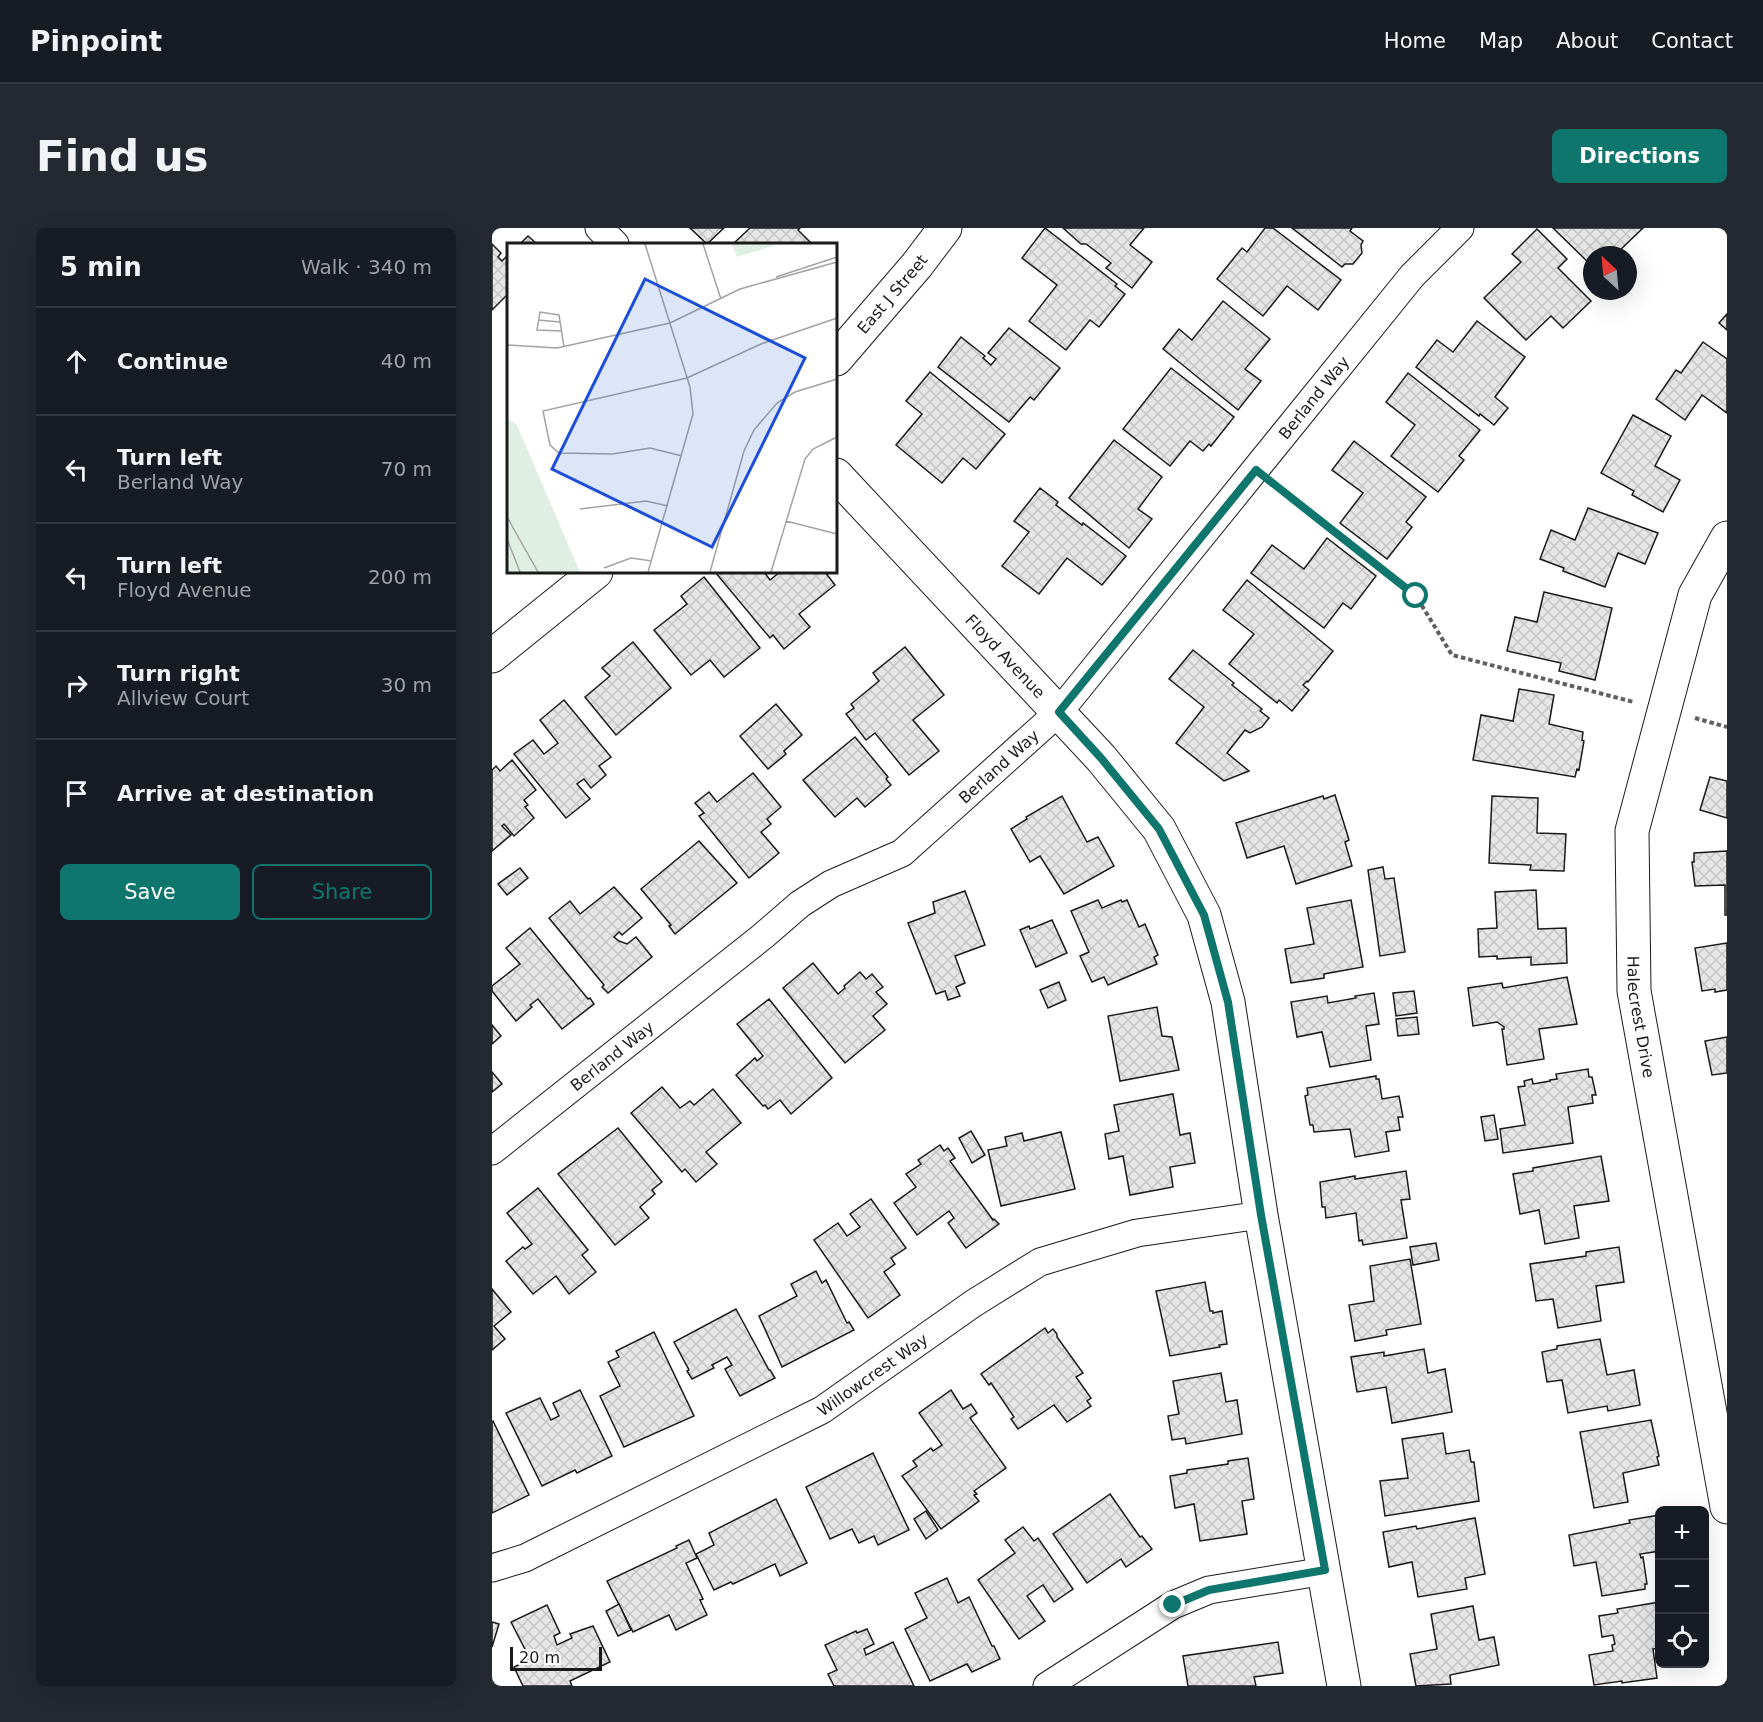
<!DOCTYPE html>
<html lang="en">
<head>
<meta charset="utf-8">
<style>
	body { margin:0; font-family:"DejaVu Sans",sans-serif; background:#242831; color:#f1f3f6 }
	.controls { position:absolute; right:18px; bottom:18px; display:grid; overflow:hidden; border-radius:9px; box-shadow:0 6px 24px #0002 }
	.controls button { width:54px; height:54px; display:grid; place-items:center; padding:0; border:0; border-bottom:2px solid #363941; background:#171b24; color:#f1f3f6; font:30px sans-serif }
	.compass { position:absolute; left:1091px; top:18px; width:54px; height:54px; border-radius:50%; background:#171b24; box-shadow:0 6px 24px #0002; rotate:334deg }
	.scale { position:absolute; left:18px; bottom:15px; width:92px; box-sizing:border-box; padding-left:6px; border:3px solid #1a1a1a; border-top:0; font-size:16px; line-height:21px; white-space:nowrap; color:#1a1a1a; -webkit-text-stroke:4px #fff; paint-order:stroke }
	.stop { position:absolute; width:18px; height:18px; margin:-14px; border:4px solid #0f766e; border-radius:50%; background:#fff }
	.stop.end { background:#0f766e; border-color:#fff; box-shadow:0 2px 6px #0008 }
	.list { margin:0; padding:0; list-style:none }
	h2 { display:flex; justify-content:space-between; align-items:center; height:78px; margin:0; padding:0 24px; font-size:26px }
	h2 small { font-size:20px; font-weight:400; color:#9ea1a6 }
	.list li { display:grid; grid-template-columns:39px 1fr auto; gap:18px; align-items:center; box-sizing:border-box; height:108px; padding:0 24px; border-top:2px solid #363941 }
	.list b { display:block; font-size:22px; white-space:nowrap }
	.list p { margin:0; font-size:20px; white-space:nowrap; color:#9ea1a6 }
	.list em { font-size:20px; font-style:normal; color:#9ea1a6 }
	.actions { display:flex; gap:12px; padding:18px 24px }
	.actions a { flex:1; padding:14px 0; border:2px solid #0f766e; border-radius:9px; text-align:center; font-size:21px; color:#0f766e }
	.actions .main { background:#0f766e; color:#fff }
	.icon { flex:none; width:33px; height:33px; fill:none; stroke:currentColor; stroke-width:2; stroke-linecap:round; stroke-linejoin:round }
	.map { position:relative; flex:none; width:1235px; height:1458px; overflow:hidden; border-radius:9px }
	header { display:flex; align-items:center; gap:36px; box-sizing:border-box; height:84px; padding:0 30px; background:#171b24; border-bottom:2px solid #363941 }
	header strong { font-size:28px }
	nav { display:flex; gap:33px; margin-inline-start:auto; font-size:21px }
	.intro { display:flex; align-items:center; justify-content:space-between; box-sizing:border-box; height:144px; padding:0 36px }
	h1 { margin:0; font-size:42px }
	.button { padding:15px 27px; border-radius:9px; background:#0f766e; color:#fff; font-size:21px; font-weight:700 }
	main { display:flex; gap:36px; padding:0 36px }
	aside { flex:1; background:#171b24; border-radius:9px; box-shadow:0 6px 24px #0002 }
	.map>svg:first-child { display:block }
</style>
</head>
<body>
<header>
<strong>Pinpoint</strong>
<nav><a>Home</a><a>Map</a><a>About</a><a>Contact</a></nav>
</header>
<div class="intro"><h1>Find us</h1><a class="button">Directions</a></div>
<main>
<aside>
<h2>5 min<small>Walk · 340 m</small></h2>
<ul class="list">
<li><svg class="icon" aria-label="ahead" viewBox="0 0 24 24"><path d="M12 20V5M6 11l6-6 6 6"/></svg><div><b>Continue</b></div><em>40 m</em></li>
<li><svg class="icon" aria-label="left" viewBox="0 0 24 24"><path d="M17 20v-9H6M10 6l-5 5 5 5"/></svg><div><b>Turn left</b><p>Berland Way</p></div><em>70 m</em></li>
<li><svg class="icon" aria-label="left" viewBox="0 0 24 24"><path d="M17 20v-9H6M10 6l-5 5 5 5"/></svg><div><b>Turn left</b><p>Floyd Avenue</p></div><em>200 m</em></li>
<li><svg class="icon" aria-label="right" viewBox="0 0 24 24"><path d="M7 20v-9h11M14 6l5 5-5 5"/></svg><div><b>Turn right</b><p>Allview Court</p></div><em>30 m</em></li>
<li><svg class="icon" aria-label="arrive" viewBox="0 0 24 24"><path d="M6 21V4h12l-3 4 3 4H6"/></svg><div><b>Arrive at destination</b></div></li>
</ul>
<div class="actions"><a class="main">Save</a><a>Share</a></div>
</aside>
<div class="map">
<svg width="1235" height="1458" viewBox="0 0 1235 1458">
	<defs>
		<pattern id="building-cross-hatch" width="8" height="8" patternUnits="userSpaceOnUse" patternTransform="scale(1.5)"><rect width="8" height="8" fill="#e6e6e6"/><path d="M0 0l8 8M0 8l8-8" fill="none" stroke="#c5c5c5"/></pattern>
	</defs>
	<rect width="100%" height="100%" fill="#fff"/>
	<!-- building -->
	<g fill="url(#building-cross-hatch)" stroke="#1a1a1a" stroke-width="1.5">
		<polygon points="198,0 232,0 215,16"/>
		<polygon points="258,0 308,0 306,2 320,16 241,16"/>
		<polygon points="553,0 625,56 623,58 633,66 607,99 598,92 574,122 537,93 565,57 530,30"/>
		<polygon points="571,0 652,0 638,17 660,34 640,60 614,40 619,35 594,16 589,16"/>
		<polygon points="773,0 781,0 849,52 826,82 795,58 771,88 725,51 750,20 755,24"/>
		<polygon points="800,0 860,0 858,3 871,13 869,17 870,25 861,36 853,36 850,39"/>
		<polygon points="1061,0 1151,0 1126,24 1128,27 1100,27 1100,38"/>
		<polygon points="1045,1 1075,31 1066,40 1099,73 1071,100 1059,88 1034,112 992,70 1029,34 1020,26"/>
		<polygon points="36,8 45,16 28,16"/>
		<polygon points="0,16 9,25 6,29 10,33 16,27 16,66 0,82"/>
		<polygon points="731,73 778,111 753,141 769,153 746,182 671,121 687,101 700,112"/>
		<polygon points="1235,86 1235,102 1227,95"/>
		<polygon points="985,93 1033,129 1003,169 1016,180 1002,197 988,186 987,188 924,139 945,112 961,124"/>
		<polygon points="517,100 568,140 542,172 538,169 517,194 446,139 469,109 493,128 491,130 499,137 504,131 496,125"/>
		<polygon points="1211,114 1235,131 1235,185 1210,167 1193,192 1164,171 1184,142 1189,145"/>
		<polygon points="679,140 742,189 719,218 717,216 711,223 698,213 678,238 631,201"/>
		<polygon points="438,144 513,206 484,241 471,230 450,255 404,217 430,186 414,173"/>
		<polygon points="916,145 988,202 967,228 972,232 946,264 899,228 923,197 894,174"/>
		<polygon points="1141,187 1179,208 1163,238 1188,252 1171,284 1140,267 1142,263 1109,245"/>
		<polygon points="622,212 670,249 646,281 660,291 637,320 577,270"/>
		<polygon points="862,213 934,269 914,294 920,299 895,331 848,295 871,265 840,242"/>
		<polygon points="548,260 566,274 564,277 590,297 591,295 634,328 610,357 575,330 547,366 510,338 537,304 522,293"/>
		<polygon points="1096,280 1166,305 1153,336 1126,325 1113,359 1071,343 1072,340 1048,331 1059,302 1083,312"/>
		<polygon points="835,310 884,348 859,381 851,375 832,400 759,345 780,317 812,341"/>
		<polygon points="223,344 272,344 278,352 288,344 333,344 343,357 307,386 318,399 292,421 281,407 278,410"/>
		<polygon points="212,349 268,420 232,449 218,432 199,447 162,402 195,376 189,368"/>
		<polygon points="755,352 841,423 816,454 815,453 811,457 817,462 800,483 787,472 785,475 737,436 762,406 731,382"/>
		<polygon points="1052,364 1120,380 1103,452 1067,443 1069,435 1015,423 1023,389 1045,394"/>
		<polygon points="141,414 179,460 124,507 93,469 118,448 110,440"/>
		<polygon points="413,419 452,467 421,492 447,523 417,547 383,505 374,512 354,486 362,480 359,476 387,453 381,445"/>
		<polygon points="701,422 742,455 740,457 770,481 768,483 777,490 770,499 758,505 753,502 735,525 757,543 732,553 684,515 712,479 677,451"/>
		<polygon points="1027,461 1062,467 1057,496 1091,504 1090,512 1092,513 1087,542 1085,541 1083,549 981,532 989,487 1021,493"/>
		<polygon points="72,472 119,529 107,538 114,547 99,560 92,551 85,556 98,571 74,590 22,526 41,512 52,526 66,515 48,492"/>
		<polygon points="284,476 310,507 292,523 294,526 276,541 248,508"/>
		<polygon points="363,509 396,549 394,551 399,557 373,579 365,570 343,589 311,552"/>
		<polygon points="20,532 44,562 32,572 36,577 33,579 42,590 22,608 12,596 10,598 19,607 0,623 0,542 4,538 8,543"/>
		<polygon points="261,545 289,579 275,591 279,596 269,604 287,625 257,650 207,588 212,585 203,575 217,564 225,574"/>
		<polygon points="1218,549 1235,553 1235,590 1208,582"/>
		<polygon points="843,567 854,602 857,612 853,614 860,638 804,656 792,618 755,630 744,595 831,568 832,571"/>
		<polygon points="570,568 595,614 606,609 622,638 572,666 548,628 538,634 519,601 535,591 534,589"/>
		<polygon points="1000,568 1046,570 1045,605 1074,606 1072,643 1038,642 1039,637 997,635"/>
		<polygon points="207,613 245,655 183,706 177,698 179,697 149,661"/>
		<polygon points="1235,623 1235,687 1233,687 1233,657 1203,658 1200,634 1202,634 1202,625"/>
		<polygon points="891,639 893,651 902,650 913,724 888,728 876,642"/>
		<polygon points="28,640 36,650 15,667 6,656"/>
		<polygon points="122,659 150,690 130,707 127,704 122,709 127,713 135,716 144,709 160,729 116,765 110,759 112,757 57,690 78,673 88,686"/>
		<polygon points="1044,662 1046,701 1074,700 1075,735 1039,737 1039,729 1005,731 1005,728 987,729 986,701 1005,700 1003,664"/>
		<polygon points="473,663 493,717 463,728 473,755 464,759 468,768 456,772 453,763 444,766 416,695 443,685 441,674"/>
		<polygon points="606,672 610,680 629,672 630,674 635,672 647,699 653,696 666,727 662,729 665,736 616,757 612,749 600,754 588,728 597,724 579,683"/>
		<polygon points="859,672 871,739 832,746 832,750 799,755 793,721 822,716 815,680"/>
		<polygon points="560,692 575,725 544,739 528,702 537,698 538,701"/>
		<polygon points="38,700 96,771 98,770 102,776 70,801 46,771 38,777 40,779 24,793 0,763 0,758 28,736 14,720"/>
		<polygon points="1235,715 1235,762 1223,764 1223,761 1210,763 1203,720"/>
		<polygon points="321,735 346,766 353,760 352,758 368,744 374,751 380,746 391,759 384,764 395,776 381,788 393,802 353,835 291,760"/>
		<polygon points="1075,749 1085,796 1047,801 1052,831 1015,837 1010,801 1012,801 1012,799 1005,794 981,798 976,760 1010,755 1011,760"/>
		<polygon points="567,754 574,772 556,780 548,762"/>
		<polygon points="922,763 925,785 904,788 901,765"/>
		<polygon points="882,765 887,796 874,798 879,832 838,839 830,804 805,809 799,774 835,768 836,775 864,770 863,768"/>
		<polygon points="277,771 340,850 299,886 288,872 276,881 273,877 271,878 244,847 263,830 265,833 271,828 245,796"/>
		<polygon points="665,779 670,808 680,809 687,842 628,853 616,788"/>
		<polygon points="925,789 927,806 906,808 904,791"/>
		<polygon points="0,797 9,808 0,816"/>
		<polygon points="1235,809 1235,845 1220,847 1213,813"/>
		<polygon points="1096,841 1097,849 1100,849 1104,867 1100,867 1101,875 1076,879 1081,915 1011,925 1008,901 1033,897 1026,859 1033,858 1032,853 1040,851 1041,856 1058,853 1058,852 1065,851 1064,846"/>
		<polygon points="0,844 10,856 0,864"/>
		<polygon points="884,848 884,851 887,851 890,871 907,868 911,889 906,889 908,902 894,904 897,923 863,929 858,901 822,904 821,897 818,897 813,868 816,867 815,860"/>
		<polygon points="170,859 188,880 198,873 202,877 221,861 249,895 214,924 225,936 204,954 193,941 190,944 139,885"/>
		<polygon points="681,866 688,907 698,905 703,935 678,939 681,959 638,967 631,928 617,931 613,906 627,903 622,877"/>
		<polygon points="1002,887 1006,911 993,913 989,889"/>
		<polygon points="126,900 170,954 160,962 163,966 148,979 157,990 123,1017 66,946"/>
		<polygon points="479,903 493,927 480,935 467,910"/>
		<polygon points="569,904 583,961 509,978 496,922 515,918 513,909 530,905 532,913"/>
		<polygon points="448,917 452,923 456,920 463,930 458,933 501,992 502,991 507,996 474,1020 456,995 462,990 457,983 425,1007 402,975 424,959 414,946 429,936 426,932"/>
		<polygon points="1109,928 1117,973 1082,978 1087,1010 1053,1016 1047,982 1028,986 1021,946 1041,943 1041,940"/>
		<polygon points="914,943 918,971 909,972 915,1010 871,1017 870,1012 867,1013 864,985 834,990 833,979 830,979 828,954 863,948 863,951"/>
		<polygon points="46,960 96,1022 90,1027 104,1044 77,1066 64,1048 41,1066 14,1033 31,1019 33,1021 40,1016 15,985"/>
		<polygon points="379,971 414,1020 399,1030 403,1036 392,1044 408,1067 376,1090 322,1012 346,995 355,1008 368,999 358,986"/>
		<polygon points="944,1015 947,1032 921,1037 918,1019"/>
		<polygon points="1127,1019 1132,1054 1104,1058 1109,1093 1066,1100 1061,1071 1044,1073 1038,1036 1094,1028 1094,1024"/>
		<polygon points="918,1031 929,1096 894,1102 895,1107 863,1113 857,1077 882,1073 878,1038"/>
		<polygon points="324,1043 330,1055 334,1052 355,1095 357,1094 362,1102 290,1139 267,1088 305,1068 299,1056"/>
		<polygon points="713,1054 718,1083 721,1083 721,1085 730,1083 735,1116 727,1117 728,1119 678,1128 664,1063"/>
		<polygon points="0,1061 19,1084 2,1098 13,1111 0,1122"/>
		<polygon points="244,1081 277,1142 278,1142 283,1150 248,1168 233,1141 240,1137 235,1129 220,1137 222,1140 200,1151 195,1143 197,1142 182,1114"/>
		<polygon points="553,1100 556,1105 561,1101 565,1106 565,1109 591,1145 584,1149 599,1170 595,1173 599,1178 575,1194 562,1177 526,1201 519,1191 522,1189 499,1155 497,1157 489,1146"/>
		<polygon points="162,1104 202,1188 132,1219 108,1168 128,1158 116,1134 127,1129 124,1123"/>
		<polygon points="1108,1111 1115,1147 1142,1142 1148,1177 1116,1183 1115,1178 1076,1185 1070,1152 1055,1154 1050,1124 1065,1121 1065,1118"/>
		<polygon points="932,1121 936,1145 953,1141 960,1184 900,1195 894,1159 865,1164 859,1129 892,1124 892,1128"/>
		<polygon points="729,1145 734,1174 745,1172 750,1206 694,1216 693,1210 680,1212 676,1188 687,1186 681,1153"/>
		<polygon points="88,1162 120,1228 85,1245 83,1242 50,1258 14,1185 48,1170 59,1192 67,1188 61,1175"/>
		<polygon points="459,1162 471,1181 479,1176 485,1185 478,1190 514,1240 482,1263 485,1266 482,1267 487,1273 449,1301 410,1248 425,1238 421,1233 439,1220 441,1223 450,1217 427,1185"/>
		<polygon points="1159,1192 1167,1228 1165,1229 1167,1237 1131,1245 1136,1274 1102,1280 1088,1204"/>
		<polygon points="1,1193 37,1267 0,1285 0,1194"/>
		<polygon points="951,1205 954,1226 977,1222 979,1234 982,1234 987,1273 893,1288 888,1253 916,1250 910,1211"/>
		<polygon points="381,1225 417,1302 386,1317 382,1308 367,1315 360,1301 338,1311 314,1259"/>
		<polygon points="756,1230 762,1271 750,1273 755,1306 708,1313 702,1276 683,1280 678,1248 695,1245 695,1242 736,1236 736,1233"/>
		<polygon points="618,1266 648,1309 650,1308 660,1321 634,1339 629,1331 595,1355 561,1306"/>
		<polygon points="284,1271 315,1335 288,1348 283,1336 241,1356 239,1354 222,1362 204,1326 222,1317 217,1305"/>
		<polygon points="434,1283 446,1302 434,1311 422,1291"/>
		<polygon points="1168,1287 1168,1323 1148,1326 1149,1330 1151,1329 1155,1356 1153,1356 1153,1361 1110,1368 1104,1334 1082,1338 1077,1307 1138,1295 1137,1292"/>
		<polygon points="983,1290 993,1346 973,1350 975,1361 926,1369 920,1334 897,1339 891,1304 924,1298 925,1301"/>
		<polygon points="531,1299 542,1313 546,1310 581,1361 562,1374 551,1357 535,1368 553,1393 527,1411 486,1352 523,1325 513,1312"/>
		<polygon points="197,1312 205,1330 194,1335 211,1371 208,1372 215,1387 184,1402 177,1387 141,1404 115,1353 185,1320 184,1318"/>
		<polygon points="455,1350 466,1375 477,1369 500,1418 502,1418 508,1431 480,1444 475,1436 438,1453 413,1401 435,1390 423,1365"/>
		<polygon points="1168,1374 1168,1420 1161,1421 1165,1450 1130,1455 1130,1453 1102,1457 1097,1427 1121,1423 1120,1417 1123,1416 1121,1407 1110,1409 1107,1388 1126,1385 1125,1381"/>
		<polygon points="127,1376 139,1402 126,1408 114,1383"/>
		<polygon points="55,1377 68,1405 62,1408 65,1417 80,1410 78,1406 101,1398 118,1434 78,1453 80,1458 31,1458 22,1439 38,1431 19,1394"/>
		<polygon points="981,1378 987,1412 1002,1409 1007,1437 958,1447 959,1456 924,1458 918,1426 945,1421 939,1386"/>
		<polygon points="0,1394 7,1396 0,1419"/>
		<polygon points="375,1401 382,1416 372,1421 374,1427 401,1414 422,1458 342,1458 336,1446 345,1442 333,1417 364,1403 365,1405"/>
		<polygon points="786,1414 791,1445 762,1449 764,1458 696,1458 691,1428"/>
	</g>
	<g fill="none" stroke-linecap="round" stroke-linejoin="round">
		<!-- minor casing -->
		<g stroke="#1a1a1a" stroke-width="29">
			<g id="minor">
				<polyline points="107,0 123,16"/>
				<path id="s1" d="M 0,923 L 271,708 L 308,676 L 339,656 L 410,625 L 567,484 L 920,48 L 968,0"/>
				<path id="s2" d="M 0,1340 L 33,1330 L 330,1182 L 482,1075 L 548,1034 L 645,1005 L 769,987"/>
				<polyline points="555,1458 681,1377 717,1362 833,1343"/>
			</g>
		</g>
		<!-- tertiary casing -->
		<g stroke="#1a1a1a" stroke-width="35">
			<g id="tertiary">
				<path id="s3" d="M 344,131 L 425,37 L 453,0"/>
				<path id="s4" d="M 344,247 L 609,530 L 667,601 L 712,687 L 736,774 L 769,987 L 852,1458"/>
				<path id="s5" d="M 1235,310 L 1203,367 L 1140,603 L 1142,763 L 1235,1279"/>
				<polyline points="0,428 104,344"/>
			</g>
		</g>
		<!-- path -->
		<g stroke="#5f5f5f" stroke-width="4" stroke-dasharray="4.5 3" stroke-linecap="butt">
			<polyline points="785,259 924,368 960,427 1142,474"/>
			<polyline points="1203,490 1235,499"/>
		</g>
		<!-- minor -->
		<use href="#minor" stroke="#fff" stroke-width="27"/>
		<!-- tertiary -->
		<use href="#tertiary" stroke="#fff" stroke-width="33"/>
	</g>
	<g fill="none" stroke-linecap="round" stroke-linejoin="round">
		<!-- route -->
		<polyline stroke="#0f766e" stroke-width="8" points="681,1377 717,1362 833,1342 769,987 736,774 712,687 667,601 609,530 567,484 764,242 924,368"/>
	</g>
	<g text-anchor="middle" stroke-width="4.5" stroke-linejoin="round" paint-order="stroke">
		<!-- street labels -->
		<g font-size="16" fill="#1a1a1a" stroke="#fff">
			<text dy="6" stroke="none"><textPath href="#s3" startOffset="86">East J Street</textPath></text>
			<text dy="6" stroke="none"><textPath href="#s1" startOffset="1125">Berland Way</textPath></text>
			<text dy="6" stroke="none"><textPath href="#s4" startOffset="248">Floyd Avenue</textPath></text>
			<text dy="6" stroke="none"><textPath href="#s1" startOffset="639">Berland Way</textPath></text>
			<text dy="6" stroke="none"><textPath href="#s5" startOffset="496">Halecrest Drive</textPath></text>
			<text dy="6" stroke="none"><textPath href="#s1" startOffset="153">Berland Way</textPath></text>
			<text dy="6" stroke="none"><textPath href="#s2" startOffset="428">Willowcrest Way</textPath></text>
		</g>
	</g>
	<!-- overview -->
	<g transform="translate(15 15)">
		<rect width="330" height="330" fill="#fff"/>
		<path d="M 225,1 L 272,1 L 230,14 ZM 0,175 L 10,182 L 73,329 L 0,329 Z" fill="#e0efe3"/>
		<path fill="none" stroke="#a3a3a3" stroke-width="1.5" d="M 138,1 L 183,144 L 186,171 L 141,329M 196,1 L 214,56M 269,34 L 330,14M 31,77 L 53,79M 54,88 L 30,87 L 33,69 L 52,72 L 57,104M 0,102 L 50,105 L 163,80 L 233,46 L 330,19M 175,213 L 143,205 L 106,211 L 52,210 L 43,202 L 36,168 L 180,135 L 254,101 L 330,75M 73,266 L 139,258 L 161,263M 0,274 L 31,329M 279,278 L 330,291M 0,296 L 13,329M 97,325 L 124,315 L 145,318M 203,329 L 237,208 L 247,187 L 270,160 L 288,149 L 330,136M 264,329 L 298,216 L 306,206 L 330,194"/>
		<path fill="#1d4ed8" fill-opacity="0.15" stroke="#1d4ed8" stroke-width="3" d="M 138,36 L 298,115 L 205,304 L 45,226 Z"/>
		<rect width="330" height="330" fill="none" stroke="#1a1a1a" stroke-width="3"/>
	</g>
</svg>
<div class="controls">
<button>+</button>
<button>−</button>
<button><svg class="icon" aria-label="locate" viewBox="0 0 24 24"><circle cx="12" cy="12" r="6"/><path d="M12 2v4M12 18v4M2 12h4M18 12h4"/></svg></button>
</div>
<svg class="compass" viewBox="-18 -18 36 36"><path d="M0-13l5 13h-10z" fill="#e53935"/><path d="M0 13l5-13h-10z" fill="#9ea1a6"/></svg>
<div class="scale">20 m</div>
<div class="stop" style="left:924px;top:368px"></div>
<div class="stop end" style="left:681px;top:1377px"></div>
</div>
</main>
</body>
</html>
